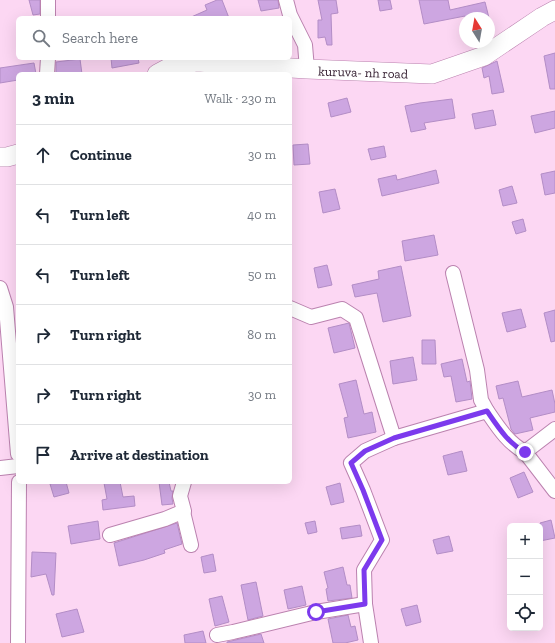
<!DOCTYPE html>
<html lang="en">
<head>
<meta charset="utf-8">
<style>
	body { margin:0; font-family:"Zilla Slab",serif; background:#f6f6f7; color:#1f2937 }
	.controls { position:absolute; right:12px; bottom:12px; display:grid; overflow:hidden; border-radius:6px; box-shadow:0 4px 16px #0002 }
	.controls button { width:36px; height:36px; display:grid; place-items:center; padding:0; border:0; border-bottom:1px solid #e0e1e3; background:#fff; color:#1f2937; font:20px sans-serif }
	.compass { position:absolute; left:459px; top:12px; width:36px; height:36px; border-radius:50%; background:#fff; box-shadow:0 4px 16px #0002; rotate:349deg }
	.stop { position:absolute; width:12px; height:12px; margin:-9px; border:3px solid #7c3aed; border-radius:50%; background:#fff }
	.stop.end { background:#7c3aed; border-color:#fff; box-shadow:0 1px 4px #0008 }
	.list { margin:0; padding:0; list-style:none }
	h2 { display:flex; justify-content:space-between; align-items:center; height:52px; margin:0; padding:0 16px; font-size:17px }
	h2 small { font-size:13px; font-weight:400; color:#747a83 }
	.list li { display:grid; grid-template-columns:26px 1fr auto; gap:12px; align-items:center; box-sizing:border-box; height:60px; padding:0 16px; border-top:1px solid #e0e1e3 }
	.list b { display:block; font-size:15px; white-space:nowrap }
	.list em { font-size:13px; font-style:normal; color:#747a83 }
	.icon { flex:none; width:22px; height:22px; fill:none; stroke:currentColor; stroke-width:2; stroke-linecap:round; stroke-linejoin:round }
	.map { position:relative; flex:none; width:555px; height:643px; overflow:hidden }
	.search { position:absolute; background:#fff; box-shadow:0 4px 16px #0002; left:16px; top:16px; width:276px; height:44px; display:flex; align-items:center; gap:10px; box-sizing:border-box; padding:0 14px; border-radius:6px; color:#747a83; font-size:15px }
	.panel { position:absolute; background:#fff; box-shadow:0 4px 16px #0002; left:16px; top:72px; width:276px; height:412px; border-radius:6px }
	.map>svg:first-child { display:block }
</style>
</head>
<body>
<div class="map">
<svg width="555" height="643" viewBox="0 0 555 643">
	<rect width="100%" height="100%" fill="#fcd7f3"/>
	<!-- building -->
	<g fill="#cda6e1" stroke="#b38dc6">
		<polygon points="29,0 40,0 40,14 33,15"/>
		<polygon points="217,0 222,0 229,18 189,18 207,10 205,5"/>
		<polygon points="258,0 278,0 279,8 261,11"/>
		<polygon points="318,0 336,0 338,13 331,14 332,45 327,45 325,37 318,38 318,20 322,20"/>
		<polygon points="378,0 390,0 392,9 380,11"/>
		<polygon points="419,0 448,0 450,10 485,2 489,18 465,18 465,16 424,24"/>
		<polygon points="555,53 555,89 550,89 544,56"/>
		<polygon points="111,58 138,58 139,63 112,68"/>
		<polygon points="80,59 82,74 56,74 56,62"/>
		<polygon points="497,61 504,92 492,94 489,76 484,78 482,68"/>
		<polygon points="34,63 36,74 18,74 18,80 0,83 0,68"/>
		<polygon points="347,98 351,112 331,117 328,103"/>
		<polygon points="452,99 455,118 424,123 426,129 411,132 405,106 420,103"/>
		<polygon points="493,110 496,125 475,129 472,114"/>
		<polygon points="555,111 555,128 535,133 531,116"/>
		<polygon points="308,144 310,164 294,165 293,145"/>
		<polygon points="384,146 386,157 371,160 368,149"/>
		<polygon points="436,170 439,183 382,196 378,179 396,175 397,180"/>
		<polygon points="555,171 555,193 545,195 541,174"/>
		<polygon points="512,186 517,203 503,206 499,190"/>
		<polygon points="335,189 340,209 323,213 319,192"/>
		<polygon points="523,219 526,231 516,234 512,222"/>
		<polygon points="434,235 438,255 405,261 402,241"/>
		<polygon points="327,265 332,285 318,288 314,268"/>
		<polygon points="401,266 411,316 383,322 377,293 355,297 352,285 379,279 378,271"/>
		<polygon points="521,309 526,327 507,332 502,313"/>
		<polygon points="555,310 555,341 551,342 544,313"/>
		<polygon points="349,323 355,348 334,353 328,328"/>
		<polygon points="422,340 435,340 436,364 422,364"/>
		<polygon points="413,357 417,380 393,384 390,361"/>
		<polygon points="462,359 467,382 470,381 472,399 456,402 451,376 444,377 441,364"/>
		<polygon points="356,380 364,414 372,412 376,432 348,438 344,418 348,417 339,384"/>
		<polygon points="518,381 522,397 552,390 555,404 555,412 530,418 533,430 515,434 511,429 503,398 499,399 496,386"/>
		<polygon points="462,451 467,471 448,475 443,456"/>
		<polygon points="524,472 533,492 518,498 510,478"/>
		<polygon points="58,482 66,482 69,493 54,497 50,484"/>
		<polygon points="112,482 120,482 123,497 134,496 135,506 103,510 102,500 107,499 104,483"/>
		<polygon points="159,482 169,482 171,491 173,491 172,498 173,504 162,505"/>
		<polygon points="340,483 344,502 331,505 326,487"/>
		<polygon points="551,520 555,538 540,541 540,523"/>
		<polygon points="98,521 100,539 71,544 68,526"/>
		<polygon points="315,521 317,532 308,534 305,523"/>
		<polygon points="177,523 182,544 164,550 165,553 144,560 119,566 114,543"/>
		<polygon points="360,525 362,536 342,539 340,528"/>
		<polygon points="449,536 453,551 437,554 433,540"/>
		<polygon points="32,552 56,553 54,595 52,595 46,574 31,577"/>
		<polygon points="213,554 216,571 204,573 201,557"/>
		<polygon points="343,567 347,585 350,585 352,598 328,601 326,589 328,588 324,572"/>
		<polygon points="256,582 263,616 248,620 241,585"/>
		<polygon points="302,586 306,605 288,609 284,590"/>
		<polygon points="222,596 229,622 215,626 209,599"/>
		<polygon points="417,605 421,622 406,626 401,609"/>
		<polygon points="77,609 84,632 62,637 56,614"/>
		<polygon points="348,615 351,627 355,626 358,640 345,643 333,643 328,619"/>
		<polygon points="203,631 206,643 185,643 184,635"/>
		<polygon points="261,634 264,643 227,643 227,642"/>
	</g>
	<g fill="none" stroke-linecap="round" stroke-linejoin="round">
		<!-- minor casing -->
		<g stroke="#bb82af" stroke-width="16">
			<g id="minor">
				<polyline points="48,0 48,18"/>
				<polyline points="286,0 290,15 305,45 307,69"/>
				<polyline points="47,74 48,58"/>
				<polyline points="453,273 477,370 481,400 487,411"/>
				<polyline points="0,288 6,307 18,454"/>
				<polyline points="290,308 311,317 342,309 356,318 394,438"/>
				<polyline points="555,429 525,452 555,491"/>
				<polyline points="0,468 18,466"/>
				<polyline points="183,512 191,545"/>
				<polyline points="110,535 165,519 184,511 180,496 184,482"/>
				<polyline points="217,635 233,632 316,612 365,604"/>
				<polyline points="18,643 19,482"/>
				<path d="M 371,643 L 365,604 L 364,570 L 382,540 L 363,490 L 351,463 L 365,451 L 394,438 L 487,411 C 498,427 508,443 525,452"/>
			</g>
		</g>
		<!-- secondary casing -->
		<g stroke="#bb82af" stroke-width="20">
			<g id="secondary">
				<polyline points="157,74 170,67 197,62 307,69 432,74 484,56 542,17 555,10"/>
				<polyline points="0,157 7,157 18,154"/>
			</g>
		</g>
		<!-- minor -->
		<use href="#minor" stroke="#fff" stroke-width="14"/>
		<!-- secondary -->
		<use href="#secondary" stroke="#fff" stroke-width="19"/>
	</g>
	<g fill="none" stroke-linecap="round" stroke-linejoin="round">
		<!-- route -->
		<path stroke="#7c3aed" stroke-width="5" d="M 316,612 L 365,604 L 364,570 L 382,540 L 363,490 L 351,463 L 365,451 L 394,438 L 487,411 C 498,427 508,443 525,452"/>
	</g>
	<g text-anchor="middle" stroke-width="4" stroke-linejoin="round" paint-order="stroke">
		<!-- street labels -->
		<g font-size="13" fill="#2f192b" stroke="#fff">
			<text transform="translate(363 72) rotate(2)" y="5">kuruva- nh road</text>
		</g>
	</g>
</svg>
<div class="controls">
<button>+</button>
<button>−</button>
<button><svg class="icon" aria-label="locate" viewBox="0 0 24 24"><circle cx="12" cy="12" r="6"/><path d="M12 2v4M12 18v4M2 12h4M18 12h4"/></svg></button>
</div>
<svg class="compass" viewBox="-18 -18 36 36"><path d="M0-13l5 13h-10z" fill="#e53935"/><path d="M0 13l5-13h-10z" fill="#747a83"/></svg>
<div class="stop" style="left:316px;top:612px"></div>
<div class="stop end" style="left:525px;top:452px"></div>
<div class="search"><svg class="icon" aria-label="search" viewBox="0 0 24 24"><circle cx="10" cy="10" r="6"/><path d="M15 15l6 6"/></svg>Search here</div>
<section class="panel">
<h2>3 min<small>Walk · 230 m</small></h2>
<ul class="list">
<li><svg class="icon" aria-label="ahead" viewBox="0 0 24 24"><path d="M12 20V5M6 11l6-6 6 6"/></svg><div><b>Continue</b></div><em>30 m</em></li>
<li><svg class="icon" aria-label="left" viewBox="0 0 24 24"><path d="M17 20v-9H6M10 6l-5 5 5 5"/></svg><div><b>Turn left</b></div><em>40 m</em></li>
<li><svg class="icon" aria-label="left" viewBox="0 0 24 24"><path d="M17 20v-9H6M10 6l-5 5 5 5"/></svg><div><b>Turn left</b></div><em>50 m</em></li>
<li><svg class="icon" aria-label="right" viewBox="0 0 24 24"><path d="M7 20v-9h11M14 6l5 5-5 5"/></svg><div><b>Turn right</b></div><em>80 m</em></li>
<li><svg class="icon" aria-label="right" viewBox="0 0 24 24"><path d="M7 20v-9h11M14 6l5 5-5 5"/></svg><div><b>Turn right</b></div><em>30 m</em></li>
<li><svg class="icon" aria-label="arrive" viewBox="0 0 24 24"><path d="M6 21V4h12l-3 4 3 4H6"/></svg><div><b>Arrive at destination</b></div></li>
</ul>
</section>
</div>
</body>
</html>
